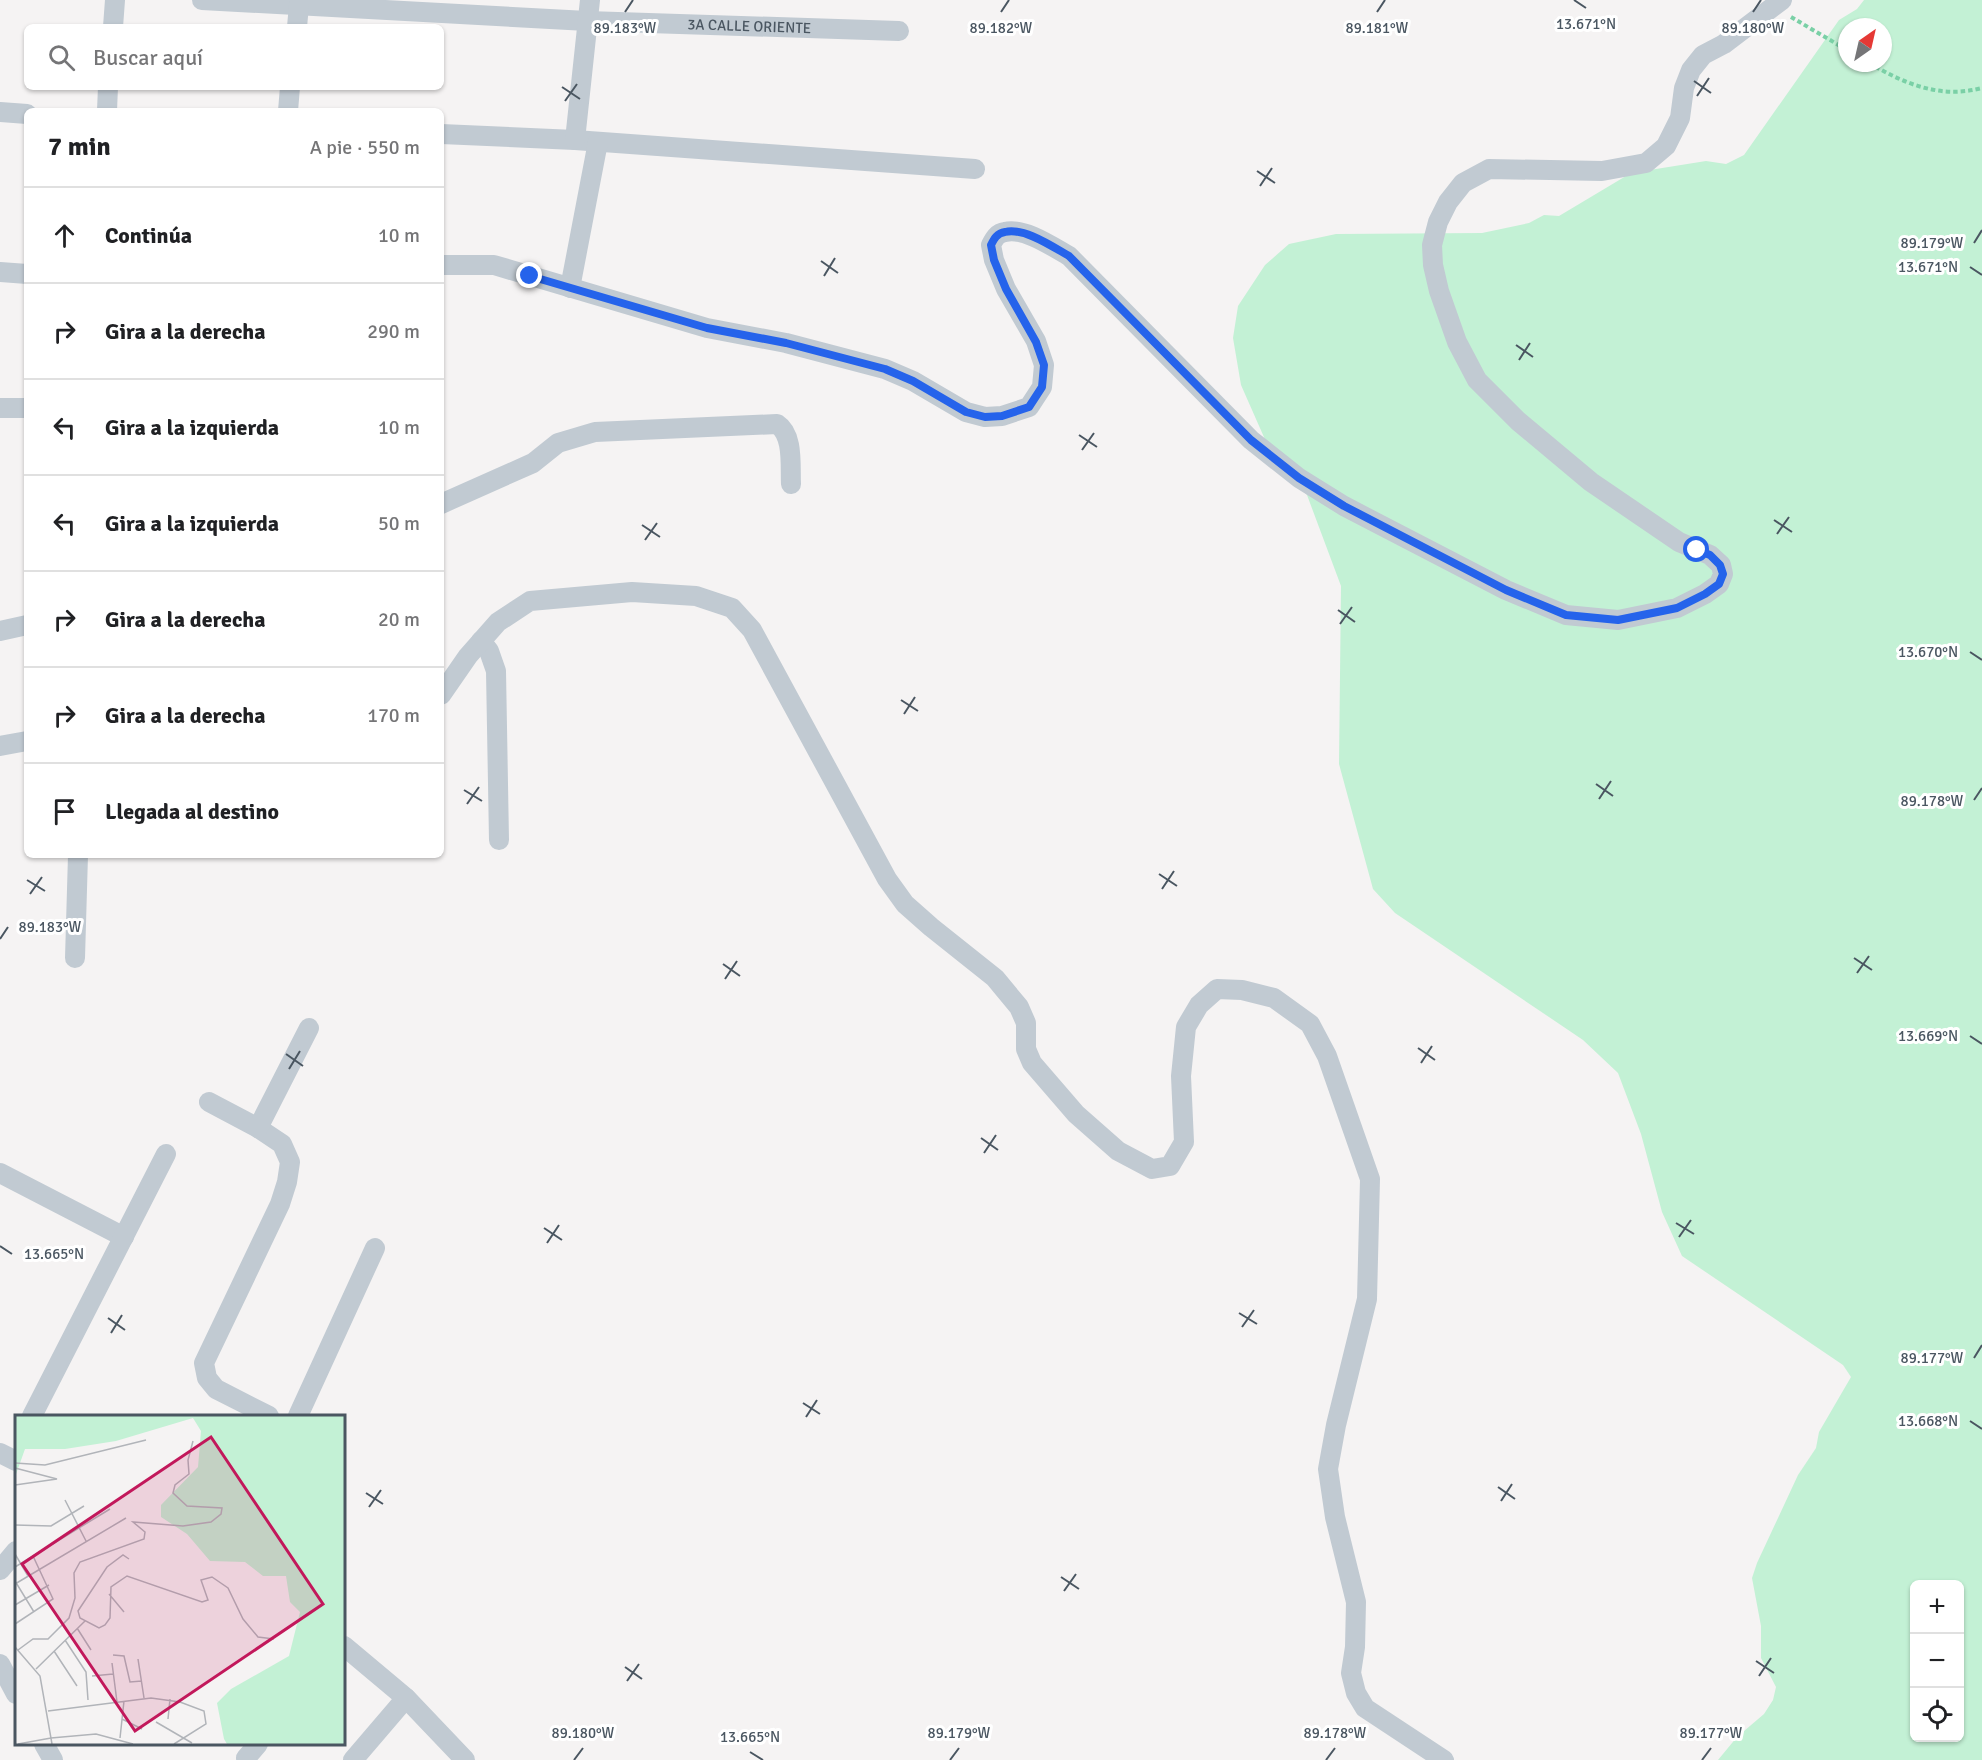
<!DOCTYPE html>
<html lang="es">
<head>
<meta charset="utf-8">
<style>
	body { margin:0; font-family:Signika,sans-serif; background:#f2f2f2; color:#202124 }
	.controls { position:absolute; right:18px; bottom:18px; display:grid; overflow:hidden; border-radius:9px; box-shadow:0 2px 4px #0004 }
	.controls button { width:54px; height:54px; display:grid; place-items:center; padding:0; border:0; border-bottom:2px solid #e0e0e0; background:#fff; color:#202124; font:30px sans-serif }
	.compass { position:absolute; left:1838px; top:18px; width:54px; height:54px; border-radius:50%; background:#fff; box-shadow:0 2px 4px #0004; rotate:34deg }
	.stop { position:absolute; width:18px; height:18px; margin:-14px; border:4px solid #2563eb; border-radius:50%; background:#fff }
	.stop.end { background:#2563eb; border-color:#fff; box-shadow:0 2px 6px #0008 }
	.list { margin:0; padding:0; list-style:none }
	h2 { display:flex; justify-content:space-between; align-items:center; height:78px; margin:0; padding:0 24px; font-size:26px }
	h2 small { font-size:20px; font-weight:400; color:#757577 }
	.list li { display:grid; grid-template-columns:39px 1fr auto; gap:18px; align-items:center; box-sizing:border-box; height:96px; padding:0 24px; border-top:2px solid #e0e0e0 }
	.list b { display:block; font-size:22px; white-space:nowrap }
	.list em { font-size:20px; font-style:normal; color:#757577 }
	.icon { flex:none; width:33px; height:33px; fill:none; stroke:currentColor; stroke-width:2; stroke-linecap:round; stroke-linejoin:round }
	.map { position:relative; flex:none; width:1982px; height:1760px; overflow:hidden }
	.search { position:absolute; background:#fff; box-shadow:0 2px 4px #0004; left:24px; top:24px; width:420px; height:66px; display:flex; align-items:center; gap:15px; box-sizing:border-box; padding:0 21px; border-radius:9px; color:#757577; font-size:22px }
	.panel { position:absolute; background:#fff; box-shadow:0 2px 4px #0004; left:24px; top:108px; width:420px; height:750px; border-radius:9px }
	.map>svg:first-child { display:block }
</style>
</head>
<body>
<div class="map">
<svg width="1982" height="1760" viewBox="0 0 1982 1760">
	<rect width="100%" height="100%" fill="#f5f3f3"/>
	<!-- green -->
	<path fill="#c3f1d5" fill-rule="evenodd" d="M 1864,0 L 1982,0 L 1982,1760 L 1718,1760 L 1737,1737 L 1764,1714 L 1773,1700 L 1776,1687 L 1761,1658 L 1761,1626 L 1752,1578 L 1757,1563 L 1798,1475 L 1816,1448 L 1819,1432 L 1851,1377 L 1843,1365 L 1682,1256 L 1662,1212 L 1641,1134 L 1618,1073 L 1583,1040 L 1395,913 L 1373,889 L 1339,764 L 1341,586 L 1307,495 L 1267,444 L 1241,385 L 1233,338 L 1238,306 L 1265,265 L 1289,244 L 1336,234 L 1482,233 L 1529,223 L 1544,215 L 1559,216 L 1631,173 L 1706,161 L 1726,164 L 1744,155 L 1839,20 L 1857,9 ZM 1847,27 L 1883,27 L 1883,63 L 1847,63 ZM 1914,1584 L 1960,1584 L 1960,1738 L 1914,1738 Z"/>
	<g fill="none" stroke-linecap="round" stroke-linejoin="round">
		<!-- path -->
		<g stroke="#7ad0a6" stroke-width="4" stroke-dasharray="4.5 3" stroke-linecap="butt">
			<polyline points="1791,17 1847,50"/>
			<path d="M 1869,63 C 1905,84 1940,99 1982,88"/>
		</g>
		<!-- minor -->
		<g stroke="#c1cad2" stroke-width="20">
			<path id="s1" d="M 202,0 L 587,21 L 899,31"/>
			<polyline points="113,27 115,0"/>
			<polyline points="297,27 299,5"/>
			<polyline points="107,111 108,87"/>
			<polyline points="288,111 290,87"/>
			<polyline points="0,112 27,114"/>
			<polyline points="441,134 575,140 975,169"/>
			<polyline points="575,140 590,0"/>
			<path d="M 441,265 L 494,265 L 707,328 L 786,343 L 885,369 L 913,381 L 966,412 L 985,417 L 1002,416 L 1029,407 L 1042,387 L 1044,365 L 1036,341 L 1006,289 L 994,260 L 991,245 C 994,239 997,233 1005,232 C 1024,227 1053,247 1069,256 L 1251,440 L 1299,478 L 1344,506 L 1506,590 L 1566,615 L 1618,620 L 1677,608 L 1705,594 L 1719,584 L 1723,574 L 1721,565 L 1710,555 L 1679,542 L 1591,482 L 1518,421 L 1477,380 L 1457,342 L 1439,291 L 1433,265 L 1432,245 L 1438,222 L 1448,202 L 1463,183 L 1489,169 L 1602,171 L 1646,163 L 1666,146 L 1680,118 L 1684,88 L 1691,70 L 1703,55 L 1724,44 L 1782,0"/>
			<polyline points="0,272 27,274"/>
			<polyline points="570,288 598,142"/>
			<polyline points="0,408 27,408"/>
			<path d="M 441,504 L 533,463 L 558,443 L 595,432 L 777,424 C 794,435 790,466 791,484"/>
			<polyline points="0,631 27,625"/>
			<polyline points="481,641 489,651 496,671 499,840"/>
			<polyline points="441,695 468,656 498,622 530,601 632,592 696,596 732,608 752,630 887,879 905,904 931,927 995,978 1019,1007 1026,1023 1026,1049 1032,1063 1076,1114 1118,1151 1152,1169 1170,1166 1184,1142 1181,1076 1186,1027 1199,1005 1217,989 1242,990 1274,998 1310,1024 1327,1056 1370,1179 1367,1299 1336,1425 1328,1469 1335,1517 1356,1602 1355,1647 1351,1673 1356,1693 1365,1708 1444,1760"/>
			<polyline points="0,746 27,741"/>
			<polyline points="75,958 78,855"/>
			<polyline points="209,1102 258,1128 282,1144 290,1162 287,1182 280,1204 204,1363 207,1378 216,1389 269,1416"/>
			<polyline points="258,1128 309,1028"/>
			<polyline points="0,1173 124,1237"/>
			<polyline points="32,1416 166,1154"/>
			<polyline points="298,1416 375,1248"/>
			<polyline points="0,1453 16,1461"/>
			<polyline points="0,1570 16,1551"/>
			<polyline points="344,1646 406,1698 465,1760"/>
			<polyline points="0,1664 16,1694"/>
			<polyline points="44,1744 53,1760"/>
			<polyline points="246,1758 258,1744"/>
			<polyline points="353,1760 406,1698"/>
		</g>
	</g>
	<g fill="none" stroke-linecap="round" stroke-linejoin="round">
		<!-- route -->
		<path stroke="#2563eb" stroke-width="8" d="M 530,276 L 707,328 L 786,343 L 885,369 L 913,381 L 966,412 L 985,417 L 1002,416 L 1029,407 L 1042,387 L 1044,365 L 1036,342 L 1006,289 L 994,260 L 991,245 C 994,239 997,233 1005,232 C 1024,227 1053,247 1069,256 L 1251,440 L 1299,478 L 1344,506 L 1506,590 L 1566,615 L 1618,620 L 1677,608 L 1705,594 L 1719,584 L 1723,574 L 1720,565 L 1710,555 L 1697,550"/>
	</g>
	<!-- ticks -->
	<path fill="none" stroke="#4a5661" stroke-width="2" d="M 1574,0 L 1586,8M 625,12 L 633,0M 1001,12 L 1009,0M 1377,12 L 1385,0M 1753,12 L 1761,0M 1694,81 L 1711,93M 562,87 L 580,99M 1697,96 L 1709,78M 565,101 L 577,84M 1257,171 L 1275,183M 1260,186 L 1272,168M 1974,243 L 1982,230M 821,261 L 838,273M 1970,267 L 1982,275M 824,276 L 835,258M 1516,345 L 1533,357M 1519,360 L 1530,343M 1079,435 L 1097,447M 1082,450 L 1094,433M 1774,520 L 1792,532M 642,525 L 660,537M 1777,534 L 1789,517M 645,540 L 657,523M 1338,610 L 1355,622M 1340,624 L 1352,607M 1970,652 L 1982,660M 901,700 L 918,711M 904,714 L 915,697M 1596,784 L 1613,796M 464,790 L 482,801M 1599,799 L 1611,781M 1974,800 L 1982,788M 467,804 L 479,787M 1159,874 L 1177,886M 27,880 L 45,891M 1162,889 L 1174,871M 30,894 L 42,877M 0,939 L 8,927M 1854,958 L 1872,970M 723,964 L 740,976M 1857,973 L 1869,956M 725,979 L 737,961M 1970,1036 L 1982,1044M 1418,1048 L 1435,1060M 286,1054 L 303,1066M 1421,1063 L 1432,1046M 289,1069 L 300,1051M 981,1138 L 998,1150M 984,1153 L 996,1135M 1676,1223 L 1694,1234M 544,1228 L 562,1240M 1679,1237 L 1691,1220M 547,1243 L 559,1225M 0,1246 L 12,1254M 1239,1313 L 1257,1324M 108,1318 L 125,1330M 1242,1327 L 1254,1310M 111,1333 L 122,1315M 1974,1358 L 1982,1345M 803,1403 L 820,1414M 806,1417 L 817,1400M 1970,1421 L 1982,1429M 1498,1487 L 1515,1499M 366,1493 L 383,1504M 1501,1501 L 1512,1484M 369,1507 L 381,1490M 1061,1577 L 1079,1589M 1064,1591 L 1076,1574M 1756,1661 L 1774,1673M 625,1667 L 642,1679M 1759,1676 L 1771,1658M 627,1681 L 639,1664M 750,1752 L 763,1760M 574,1760 L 583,1748M 950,1760 L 959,1748M 1326,1760 L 1335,1748M 1702,1760 L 1711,1748"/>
	<g text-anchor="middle" stroke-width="6" stroke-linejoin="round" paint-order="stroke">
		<!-- street labels -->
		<g font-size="15" fill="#4a5661" stroke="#fff">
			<text dy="5" stroke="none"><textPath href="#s1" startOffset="548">3A CALLE ORIENTE</textPath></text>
		</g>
	</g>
	<!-- overview -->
	<g transform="translate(15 1415)">
		<rect width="330" height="330" fill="#f5f3f3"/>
		<path d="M 0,1 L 330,1 L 330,329 L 212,329 L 209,324 L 202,288 L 216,274 L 274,241 L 285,197 L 275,187 L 271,161 L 248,161 L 230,147 L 195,146 L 172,119 L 146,102 L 146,90 L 183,52 L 186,16 L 178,3 L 101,26 L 50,34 L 10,34 L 0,62 Z" fill="#c3f1d5"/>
		<path fill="none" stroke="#b1b4b9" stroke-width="1.5" d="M 0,48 L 30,50 L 131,25M 0,53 L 42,64 L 0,70M 50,85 L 71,126M 0,110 L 36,111 L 69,91M 0,139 L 13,161M 114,144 L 108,140 L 92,152 L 63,196 L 65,203 L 84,213 L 90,210 L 95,203 L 96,172 L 112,161 L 187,187 L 193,185 L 186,165 L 197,162 L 213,173 L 228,204 L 243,222 L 259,224M 0,152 L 95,94M 0,166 L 19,197M 0,169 L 111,103M 94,179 L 109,197M 0,190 L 34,170M 0,209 L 38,184 L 18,141M 62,213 L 76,235M 50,225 L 71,257 L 73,285M 0,232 L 25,261 L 37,329M 3,235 L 18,224 L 33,224 L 54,203 L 60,183 L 59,158 L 65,147 L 129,124 L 130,117 L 118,107 L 168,111 L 196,107 L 206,99 L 207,93 L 172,91 L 158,78 L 160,70 L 174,59 L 173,45 L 178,26M 39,236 L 62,271M 98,240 L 109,241 L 115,267 L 127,266M 123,244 L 129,283M 97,248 L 102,287M 21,254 L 70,206M 77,261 L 98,259M 33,296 L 136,283 L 165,287 L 189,296 L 191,309 L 159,329M 107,304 L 127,314M 153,304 L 155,284M 141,307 L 177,328M 36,323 L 81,319 L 118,329M 105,323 L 109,286M 3,329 L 36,323"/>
		<path fill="#c2185b" fill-opacity="0.15" stroke="#c2185b" stroke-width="3" d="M 196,22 L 308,189 L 120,316 L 7,149 Z"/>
		<rect width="330" height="330" fill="none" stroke="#4a5661" stroke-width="3"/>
	</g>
	<g font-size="15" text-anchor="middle" fill="#4a5661" stroke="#fff" stroke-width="6" stroke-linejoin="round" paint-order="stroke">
		<text x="1586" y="29">13.671°N</text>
		<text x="1001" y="33">89.182°W</text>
		<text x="1377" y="33">89.181°W</text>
		<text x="1753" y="33">89.180°W</text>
		<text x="625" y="33">89.183°W</text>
		<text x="1932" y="248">89.179°W</text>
		<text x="1928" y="272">13.671°N</text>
		<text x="1928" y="657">13.670°N</text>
		<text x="1932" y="806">89.178°W</text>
		<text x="50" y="932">89.183°W</text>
		<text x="1928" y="1041">13.669°N</text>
		<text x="54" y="1259">13.665°N</text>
		<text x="1932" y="1363">89.177°W</text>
		<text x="1928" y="1426">13.668°N</text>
		<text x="583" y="1738">89.180°W</text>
		<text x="959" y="1738">89.179°W</text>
		<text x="1335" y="1738">89.178°W</text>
		<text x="1711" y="1738">89.177°W</text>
		<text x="750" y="1742">13.665°N</text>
	</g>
</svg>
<div class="controls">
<button>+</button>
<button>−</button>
<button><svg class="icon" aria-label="locate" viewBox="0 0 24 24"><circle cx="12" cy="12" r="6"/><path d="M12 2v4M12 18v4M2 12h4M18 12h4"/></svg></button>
</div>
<svg class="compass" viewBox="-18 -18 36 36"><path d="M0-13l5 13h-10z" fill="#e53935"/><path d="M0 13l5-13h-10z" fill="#757577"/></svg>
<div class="stop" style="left:1697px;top:550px"></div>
<div class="stop end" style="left:530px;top:276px"></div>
<div class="search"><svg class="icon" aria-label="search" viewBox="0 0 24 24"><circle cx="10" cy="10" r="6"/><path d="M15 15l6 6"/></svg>Buscar aquí</div>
<section class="panel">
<h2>7 min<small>A pie · 550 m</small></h2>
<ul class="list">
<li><svg class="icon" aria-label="ahead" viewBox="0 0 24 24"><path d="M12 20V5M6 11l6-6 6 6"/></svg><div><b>Continúa</b></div><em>10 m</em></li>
<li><svg class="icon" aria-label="right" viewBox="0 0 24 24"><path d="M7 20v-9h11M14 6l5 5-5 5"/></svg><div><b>Gira a la derecha</b></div><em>290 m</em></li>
<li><svg class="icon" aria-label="left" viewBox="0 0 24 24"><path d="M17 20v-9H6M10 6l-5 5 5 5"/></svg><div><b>Gira a la izquierda</b></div><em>10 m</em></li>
<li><svg class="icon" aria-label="left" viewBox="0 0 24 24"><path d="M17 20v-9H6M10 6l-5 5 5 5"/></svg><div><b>Gira a la izquierda</b></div><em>50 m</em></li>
<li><svg class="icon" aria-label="right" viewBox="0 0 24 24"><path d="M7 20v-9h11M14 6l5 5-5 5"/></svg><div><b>Gira a la derecha</b></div><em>20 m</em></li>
<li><svg class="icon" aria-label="right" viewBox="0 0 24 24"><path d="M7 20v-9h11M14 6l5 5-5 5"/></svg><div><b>Gira a la derecha</b></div><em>170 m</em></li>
<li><svg class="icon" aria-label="arrive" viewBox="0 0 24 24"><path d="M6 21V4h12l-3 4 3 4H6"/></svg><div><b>Llegada al destino</b></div></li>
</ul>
</section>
</div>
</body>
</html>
